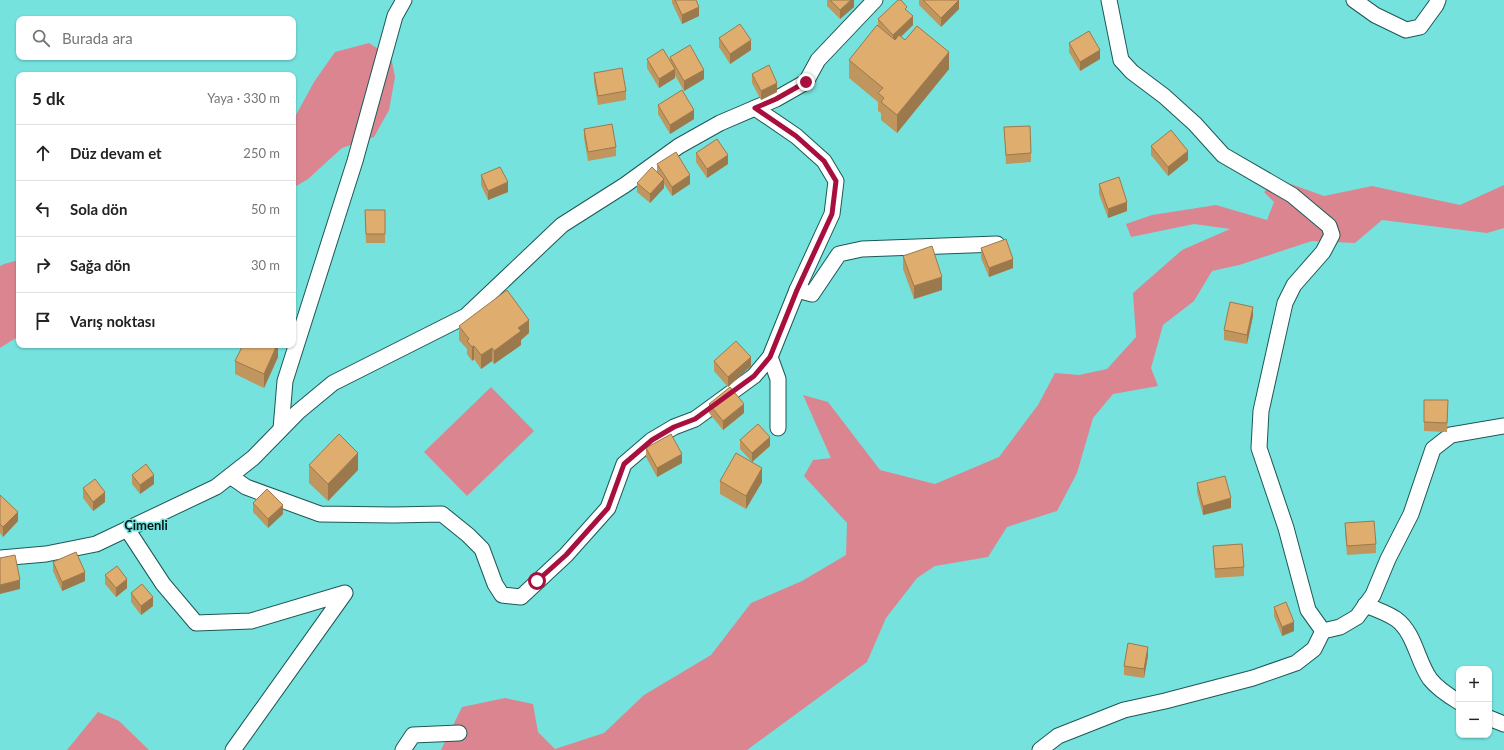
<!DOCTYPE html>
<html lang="tr">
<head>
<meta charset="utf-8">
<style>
	body { margin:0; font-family:Lato,sans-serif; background:#f2f2f2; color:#222 }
	.controls { position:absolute; right:12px; bottom:12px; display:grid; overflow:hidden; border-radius:8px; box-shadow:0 1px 3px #0004 }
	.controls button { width:36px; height:36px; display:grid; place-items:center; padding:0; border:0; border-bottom:1px solid #e0e0e0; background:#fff; color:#222; font:20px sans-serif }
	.stop { position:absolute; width:12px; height:12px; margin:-9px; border:3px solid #a70f3e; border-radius:50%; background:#fff }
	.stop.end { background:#a70f3e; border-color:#fff; box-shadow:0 1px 4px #0008 }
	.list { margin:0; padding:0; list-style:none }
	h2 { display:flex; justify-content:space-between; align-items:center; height:52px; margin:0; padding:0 16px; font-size:17px }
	h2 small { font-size:13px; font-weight:400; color:#767676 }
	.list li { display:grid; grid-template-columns:26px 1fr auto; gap:12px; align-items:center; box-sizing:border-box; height:56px; padding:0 16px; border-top:1px solid #e0e0e0 }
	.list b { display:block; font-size:15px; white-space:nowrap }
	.list em { font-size:13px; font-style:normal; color:#767676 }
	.icon { flex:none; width:22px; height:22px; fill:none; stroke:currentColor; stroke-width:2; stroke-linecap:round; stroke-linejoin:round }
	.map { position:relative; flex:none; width:1504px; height:750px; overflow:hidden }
	.search { position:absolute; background:#fff; box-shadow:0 1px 3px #0004; left:16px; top:16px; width:280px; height:44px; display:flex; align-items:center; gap:10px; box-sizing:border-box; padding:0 14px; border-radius:8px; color:#767676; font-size:15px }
	.panel { position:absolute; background:#fff; box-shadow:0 1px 3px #0004; left:16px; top:72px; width:280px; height:276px; border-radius:8px }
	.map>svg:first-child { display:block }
</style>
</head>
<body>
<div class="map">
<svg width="1504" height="750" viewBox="0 0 1504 750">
	<rect width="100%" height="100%" fill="#75e2de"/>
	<!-- green -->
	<g fill="#db8590">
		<polygon points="369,43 391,57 395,77 389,110 374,137 342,148 308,179 293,188 293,116 296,115 314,82 335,52"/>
		<polygon points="1277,179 1324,196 1372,186 1460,205 1504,185 1504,228 1487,233 1382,220 1355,243 1312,241 1239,265 1212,271 1194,301 1163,325 1151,368 1158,386 1113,394 1093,418 1077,473 1057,511 1007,527 988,557 935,566 917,578 886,618 867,662 747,750 441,750 462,707 505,698 533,704 538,732 555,749 604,733 644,695 711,655 751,603 802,581 846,555 847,523 804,476 813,460 831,458 803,395 828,402 880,470 935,484 999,457 1038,405 1055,373 1079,375 1107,369 1136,337 1133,293 1182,250 1230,229 1194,224 1131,237 1126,224 1152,215 1216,205 1267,220 1274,202 1264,192"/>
		<polygon points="19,260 19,336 0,348 0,266 4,264"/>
		<polygon points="491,387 534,431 467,496 424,452"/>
		<polygon points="98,712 119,721 149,750 67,750"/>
	</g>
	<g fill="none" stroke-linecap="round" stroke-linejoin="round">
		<!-- minor casing -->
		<g stroke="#1d5856" stroke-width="17">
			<g id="minor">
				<polyline points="1109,0 1121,60 1132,72 1164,96 1195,124 1223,155 1292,195 1329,226 1332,235 1323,252 1294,285 1285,303 1261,411 1259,448 1286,528 1308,610 1323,631"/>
				<polyline points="1354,0 1375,15 1406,30 1420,27 1436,5 1438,0"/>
				<polyline points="797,290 812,294 839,254 862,249 997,244"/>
				<polyline points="770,357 778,379 778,428"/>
				<polyline points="281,429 285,381 355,161 395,16 404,0"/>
				<polyline points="230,476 246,487 320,514 393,515 442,514 468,535 482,549 495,584 502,595 521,597 566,555 608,508 624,464 652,440 674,427 695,419 754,376 770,357 797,290 832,214 836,181 824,161 796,136 755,108"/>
				<polyline points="127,529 163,584 196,623 251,621 345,593 233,750"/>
				<polyline points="0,558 46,554 96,544 216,487 253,458 298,412 333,383 466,316 562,225 625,185 679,146 720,123 776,99 806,82 818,60 875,0"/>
				<path d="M 1365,605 C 1376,609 1387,613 1396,619 C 1415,633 1417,661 1430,679 C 1437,688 1449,696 1459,702"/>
				<polyline points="1489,718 1504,724"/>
				<polyline points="403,750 413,735 459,733"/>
				<polyline points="1040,750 1058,736 1124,710 1165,701 1253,678 1296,663 1314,649 1323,631 1340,627 1357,617 1373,595 1388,559 1411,514 1433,449 1451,435 1504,426"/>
			</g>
		</g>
		<!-- minor -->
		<use href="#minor" stroke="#fff" stroke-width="15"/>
	</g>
	<!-- wall -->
	<g fill="#c0955e">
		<polygon points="672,0 696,0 699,16 682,24 672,3"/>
		<polygon points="827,0 854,0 854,7 840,19 827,6"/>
		<polygon points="919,0 959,0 959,9 941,27 919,5"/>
		<polygon points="907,10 913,25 901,37 949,69 897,133 881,120 881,113 878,111 878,102 849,78 849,60 878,26 878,19"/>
		<polygon points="719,38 751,50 730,64 719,47"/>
		<polygon points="1069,43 1100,59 1080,71 1069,52"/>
		<polygon points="670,57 704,79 684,91 675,75 675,78 659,88 647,68 647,59 670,60"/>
		<polygon points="594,73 626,91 626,100 598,105 594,82"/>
		<polygon points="752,74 777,92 761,100 752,83"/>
		<polygon points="658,105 694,119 670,134 658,114"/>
		<polygon points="1004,127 1031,153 1031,162 1006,164"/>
		<polygon points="584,129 616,147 616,156 588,161 584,138"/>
		<polygon points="1151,146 1188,160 1168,176 1151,155"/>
		<polygon points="696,153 728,164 707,178 696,162"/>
		<polygon points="657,164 690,184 672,196 664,184 664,188 650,203 637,192 637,183 657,172"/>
		<polygon points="481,175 508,192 488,200 481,185"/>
		<polygon points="1099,184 1127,211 1108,218 1099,194"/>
		<polygon points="365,210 385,210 385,243 366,243"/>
		<polygon points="981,248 1013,268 989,277 981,258"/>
		<polygon points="903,256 942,290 914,299 903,269"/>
		<polygon points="1253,316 1247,344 1224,340 1224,330"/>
		<polygon points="459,326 529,333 521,340 521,345 494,364 492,361 481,369 474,359 472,361 467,354 467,349 459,340"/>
		<polygon points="278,345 278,357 264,388 235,374 235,361"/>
		<polygon points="714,361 751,366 728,387 714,371"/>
		<polygon points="1424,400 1448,409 1447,432 1424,431"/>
		<polygon points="709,404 744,413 723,430 709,413"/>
		<polygon points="740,440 770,446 752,462 762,482 746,509 720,494 720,481 752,462 740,449"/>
		<polygon points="646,448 682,463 657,477 646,457"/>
		<polygon points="309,465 358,470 328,501 309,483"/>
		<polygon points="132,475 154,484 140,494 132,484"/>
		<polygon points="1197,483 1231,508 1203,515 1197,492"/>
		<polygon points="83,488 105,502 93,511 83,498"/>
		<polygon points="0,495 18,521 3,537 0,533"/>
		<polygon points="253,503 283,514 268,528 253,512"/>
		<polygon points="1345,523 1376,544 1376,553 1347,555 1345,532"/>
		<polygon points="1213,546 1244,567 1244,576 1215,578"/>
		<polygon points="53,562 85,581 62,591 53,571"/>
		<polygon points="105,575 127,588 116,597 105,584"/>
		<polygon points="131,593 153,606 141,615 131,602"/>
		<polygon points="1274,607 1294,631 1282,636 1274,616"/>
		<polygon points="1148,656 1144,678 1124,675 1124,666"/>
	</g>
	<!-- shaded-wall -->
	<g fill="#9c794c">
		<polygon points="851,0 854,0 854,7 840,19 840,10"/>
		<polygon points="959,0 959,9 941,27 941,18"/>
		<polygon points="699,7 699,16 682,24 682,15"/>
		<polygon points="913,16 913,25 893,44 893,35"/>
		<polygon points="751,40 751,50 730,64 730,54"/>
		<polygon points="1100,50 1100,59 1080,71 1080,62"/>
		<polygon points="949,52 949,69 897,133 897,115"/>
		<polygon points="675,69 675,78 659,88 659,79"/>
		<polygon points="704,70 704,79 684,91 684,81"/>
		<polygon points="777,83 777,92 761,100 761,91"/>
		<polygon points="694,110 694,119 670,134 670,125"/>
		<polygon points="1188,151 1188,160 1168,176 1168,167"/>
		<polygon points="728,155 728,164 707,178 707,169"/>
		<polygon points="690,175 690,184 672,196 672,187"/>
		<polygon points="664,179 664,188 650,203 650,194"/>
		<polygon points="508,182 508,192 488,200 488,191"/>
		<polygon points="1127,202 1127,211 1108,218 1108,209"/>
		<polygon points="1013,259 1013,268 989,277 989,268"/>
		<polygon points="942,277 942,290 914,299 914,286"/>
		<polygon points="1253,307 1253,316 1247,344 1247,335"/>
		<polygon points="529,320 529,333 521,340 521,345 494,364 494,351 518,328"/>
		<polygon points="277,345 278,345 278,357 264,388 264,374"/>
		<polygon points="474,346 474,359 472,361 472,347"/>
		<polygon points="492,348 492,361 481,369 481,355"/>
		<polygon points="751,357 751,366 728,387 728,377"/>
		<polygon points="744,404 744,413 723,430 723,421"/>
		<polygon points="770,437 770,446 752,462 752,453"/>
		<polygon points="358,453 358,470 328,501 328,484"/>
		<polygon points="682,454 682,463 657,477 657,468"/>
		<polygon points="762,468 762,482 746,509 746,496"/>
		<polygon points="154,475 154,484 140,494 140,485"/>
		<polygon points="105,492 105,502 93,511 93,502"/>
		<polygon points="1231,498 1231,508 1203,515 1203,506"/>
		<polygon points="283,505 283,514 268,528 268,519"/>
		<polygon points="18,512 18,521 3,537 3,527"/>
		<polygon points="85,572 85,581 62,591 62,582"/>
		<polygon points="127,579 127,588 116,597 116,588"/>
		<polygon points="20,580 20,589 0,594 0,585"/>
		<polygon points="153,597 153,606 141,615 141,606"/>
		<polygon points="1294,622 1294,631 1282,636 1282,627"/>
		<polygon points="1148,647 1148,656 1144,678 1144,669"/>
	</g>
	<!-- building -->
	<g fill="#dfad6d" stroke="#9c794c">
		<polygon points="675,0 696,0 699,7 682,15"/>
		<polygon points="830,0 851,0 840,10"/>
		<polygon points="898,0 901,0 907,7 905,9 913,16 893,35 878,19"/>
		<polygon points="923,0 959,0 941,18"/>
		<polygon points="740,24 751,40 730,54 719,38"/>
		<polygon points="877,25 895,40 899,35 905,40 917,26 949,52 897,115 881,102 884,98 878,93 883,88 849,60"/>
		<polygon points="1089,31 1100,50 1080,62 1069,43"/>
		<polygon points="690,45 704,70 684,81 670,57"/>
		<polygon points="663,49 675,69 659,79 647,59"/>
		<polygon points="769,65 777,83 761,91 752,74"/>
		<polygon points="622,68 626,91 598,96 594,73"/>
		<polygon points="682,90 694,110 670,125 658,105"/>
		<polygon points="612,124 616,147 588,152 584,129"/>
		<polygon points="1030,126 1031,153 1006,155 1004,127"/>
		<polygon points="1171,130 1188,151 1168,167 1151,146"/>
		<polygon points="717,139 728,155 707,169 696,153"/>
		<polygon points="676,152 690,175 672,187 657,164"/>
		<polygon points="500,167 508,182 488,191 481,175"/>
		<polygon points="652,167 664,179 650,194 637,183"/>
		<polygon points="1119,177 1127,202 1108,209 1099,184"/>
		<polygon points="365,210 385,210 385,234 366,234"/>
		<polygon points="1006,239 1013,259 989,268 981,248"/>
		<polygon points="932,246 942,277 914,286 903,256"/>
		<polygon points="507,290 529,320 518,328 521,331 494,351 492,348 481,355 474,346 472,347 467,341 469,339 459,326"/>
		<polygon points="1230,302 1253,307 1247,335 1224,330"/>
		<polygon points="736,341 751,357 728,377 714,361"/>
		<polygon points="243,345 277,345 264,374 235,361"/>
		<polygon points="730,387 744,404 723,421 709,404"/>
		<polygon points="1424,400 1448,400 1447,423 1424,422"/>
		<polygon points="758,424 770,437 752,453 740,440"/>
		<polygon points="339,434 358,453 328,484 309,465"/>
		<polygon points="671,434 682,454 657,468 646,448"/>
		<polygon points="736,453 762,468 746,496 720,481"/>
		<polygon points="146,464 154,475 140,485 132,475"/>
		<polygon points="1225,476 1231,498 1203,506 1197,483"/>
		<polygon points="95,479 105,492 93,502 83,488"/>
		<polygon points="267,489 283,505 268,519 253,503"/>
		<polygon points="0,495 18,512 3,527 0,524"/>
		<polygon points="1374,521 1376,544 1347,546 1345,523"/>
		<polygon points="1242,544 1244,567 1215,569 1213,546"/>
		<polygon points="76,552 85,572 62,582 53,562"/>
		<polygon points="15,555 20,580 0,585 0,558"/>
		<polygon points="117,566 127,579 116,588 105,575"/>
		<polygon points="142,584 153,597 141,606 131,593"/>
		<polygon points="1286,602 1294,622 1282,627 1274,607"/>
		<polygon points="1128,643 1148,647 1144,669 1124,666"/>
	</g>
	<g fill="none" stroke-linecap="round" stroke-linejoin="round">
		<!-- route -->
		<polyline stroke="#a70f3e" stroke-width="5" points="537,581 566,555 608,508 624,464 652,440 674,427 695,419 754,376 770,357 797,290 832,214 836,181 824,161 796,136 755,108 776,99 806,82"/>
	</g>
	<g text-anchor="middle" stroke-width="3" stroke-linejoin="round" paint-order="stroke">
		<!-- quarter labels -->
		<g font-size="13" font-weight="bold" fill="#011716" stroke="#75e2de">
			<text x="146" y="530">Çimenli</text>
		</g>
	</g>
</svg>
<div class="controls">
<button>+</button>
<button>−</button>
</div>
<div class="stop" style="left:537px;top:581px"></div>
<div class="stop end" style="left:806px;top:82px"></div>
<div class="search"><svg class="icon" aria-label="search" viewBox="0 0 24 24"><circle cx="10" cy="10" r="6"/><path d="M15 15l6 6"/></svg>Burada ara</div>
<section class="panel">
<h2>5 dk<small>Yaya · 330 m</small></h2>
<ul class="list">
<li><svg class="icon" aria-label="ahead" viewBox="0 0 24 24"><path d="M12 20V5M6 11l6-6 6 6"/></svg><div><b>Düz devam et</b></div><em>250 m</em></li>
<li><svg class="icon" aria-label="left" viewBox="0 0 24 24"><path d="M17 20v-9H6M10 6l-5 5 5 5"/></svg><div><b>Sola dön</b></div><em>50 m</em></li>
<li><svg class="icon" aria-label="right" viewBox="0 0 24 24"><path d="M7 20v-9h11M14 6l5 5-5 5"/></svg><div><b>Sağa dön</b></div><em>30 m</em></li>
<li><svg class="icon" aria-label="arrive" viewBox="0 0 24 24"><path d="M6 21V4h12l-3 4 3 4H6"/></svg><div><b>Varış noktası</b></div></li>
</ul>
</section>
</div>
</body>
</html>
